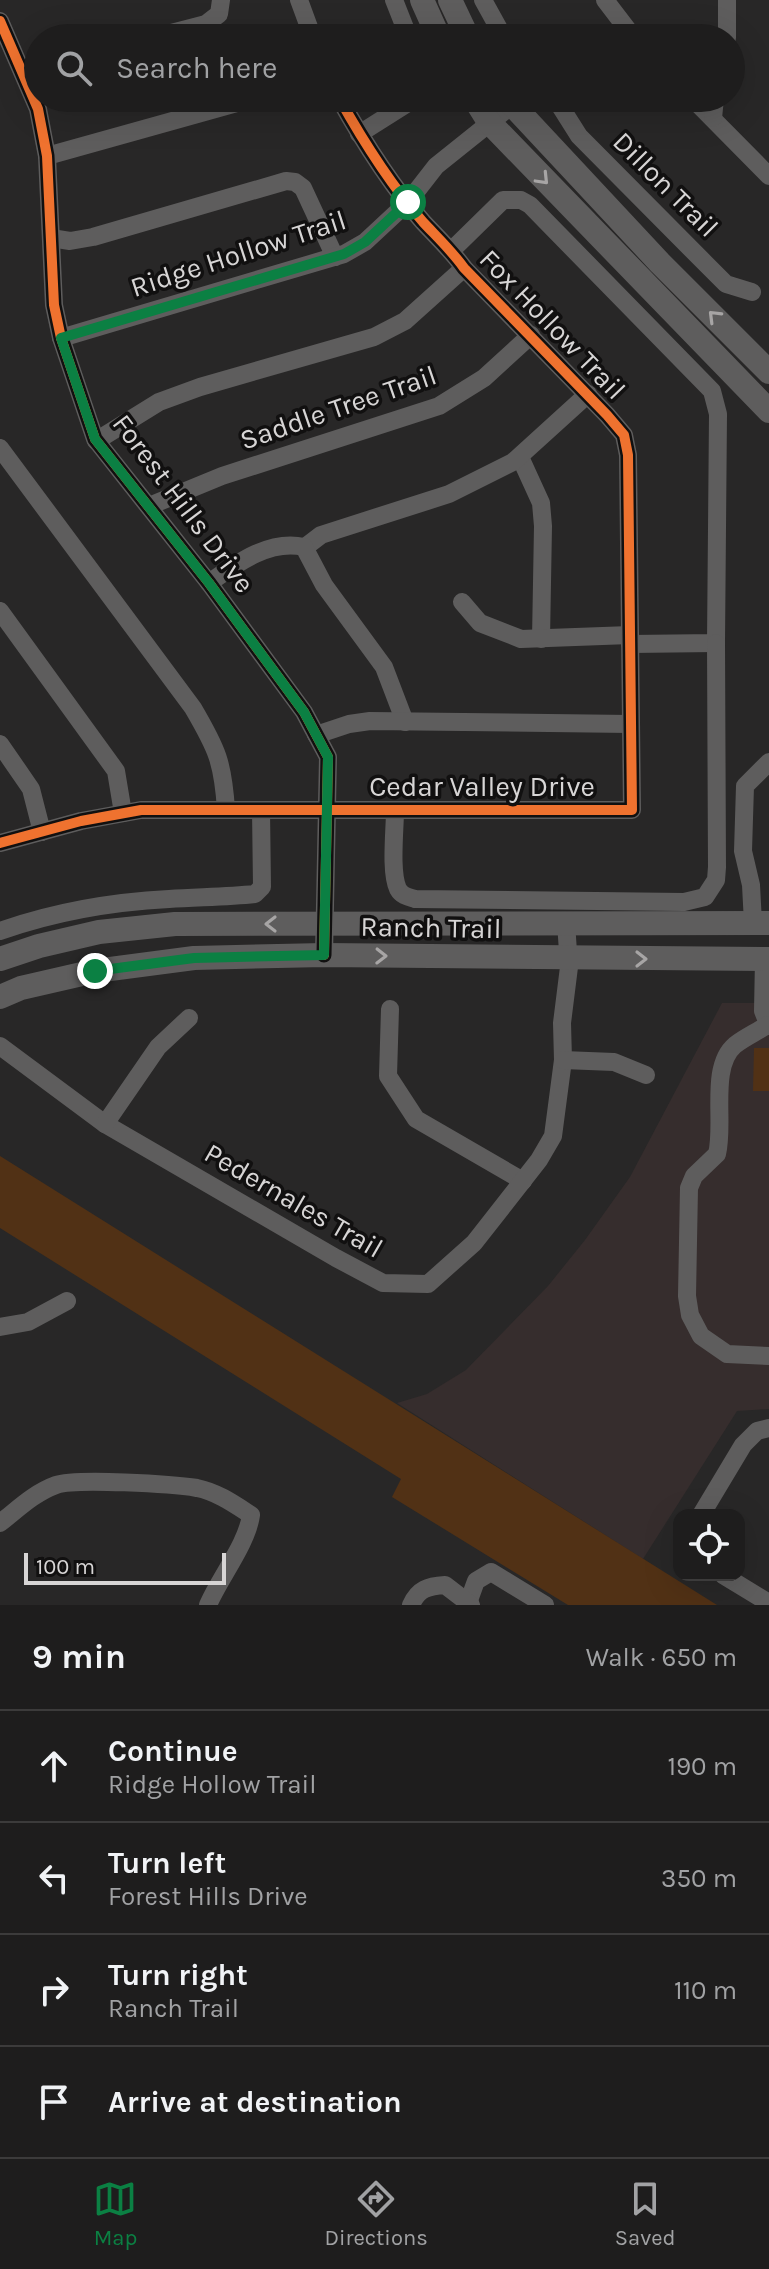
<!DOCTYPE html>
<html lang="en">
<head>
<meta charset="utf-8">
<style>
	body { margin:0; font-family:Karla,sans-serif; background:#2b2a2a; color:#f1f3f6 }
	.controls { position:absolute; right:24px; bottom:24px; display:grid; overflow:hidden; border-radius:16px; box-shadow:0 8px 32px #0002 }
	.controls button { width:72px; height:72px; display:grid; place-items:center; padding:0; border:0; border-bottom:2px solid #3c3b3b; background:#1e1d1d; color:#f1f3f6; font:40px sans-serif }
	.scale { position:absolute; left:24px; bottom:20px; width:202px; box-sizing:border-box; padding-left:8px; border:4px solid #d7d5d5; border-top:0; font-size:22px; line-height:28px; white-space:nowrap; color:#d7d5d5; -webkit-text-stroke:6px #111010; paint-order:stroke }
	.stop { position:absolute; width:24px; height:24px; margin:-18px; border:6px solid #0b8043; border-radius:50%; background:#fff }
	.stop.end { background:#0b8043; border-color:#fff; box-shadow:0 2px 8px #0008 }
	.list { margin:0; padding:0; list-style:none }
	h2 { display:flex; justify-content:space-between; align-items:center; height:104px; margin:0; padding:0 32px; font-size:34px }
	h2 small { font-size:26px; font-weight:400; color:#a1a2a4 }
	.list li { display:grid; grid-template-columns:52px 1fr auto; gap:24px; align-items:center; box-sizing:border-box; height:112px; padding:0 32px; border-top:2px solid #3c3b3b }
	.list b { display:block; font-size:30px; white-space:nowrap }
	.list p { margin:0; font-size:26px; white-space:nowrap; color:#a1a2a4 }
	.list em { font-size:26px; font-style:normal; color:#a1a2a4 }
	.icon { flex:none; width:44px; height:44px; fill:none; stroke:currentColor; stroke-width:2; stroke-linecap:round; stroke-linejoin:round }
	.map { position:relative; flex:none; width:769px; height:1605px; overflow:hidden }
	.search { position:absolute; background:#1e1d1d; box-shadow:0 8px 32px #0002; left:24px; right:24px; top:24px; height:88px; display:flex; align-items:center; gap:20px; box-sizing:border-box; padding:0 28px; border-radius:44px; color:#a1a2a4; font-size:30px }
	.sheet { height:552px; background:#1e1d1d }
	nav { display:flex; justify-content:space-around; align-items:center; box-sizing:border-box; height:112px; border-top:2px solid #3c3b3b; background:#1e1d1d; font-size:22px; color:#a1a2a4 }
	nav a { display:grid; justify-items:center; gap:4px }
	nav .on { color:#0b8043 }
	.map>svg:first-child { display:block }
</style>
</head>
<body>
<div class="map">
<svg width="769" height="1605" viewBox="0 0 769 1605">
	<rect width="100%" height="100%" fill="#282727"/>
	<!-- built -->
	<polygon fill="#362d2d" points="722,1003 769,1003 769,1409 737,1411 643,1559 397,1403 427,1394 466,1370 548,1286 585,1240 630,1177"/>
	<!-- green -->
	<g fill="#513115">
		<polygon points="754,1048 769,1048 769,1091 753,1091"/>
		<polygon points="0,1156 717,1605 568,1605 392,1497 401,1479 0,1228"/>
	</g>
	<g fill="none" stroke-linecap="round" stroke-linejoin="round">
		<!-- minor -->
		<g stroke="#5e5d5d" stroke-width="18">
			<polyline points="299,0 313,38"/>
			<polyline points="394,0 409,38"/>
			<polyline points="483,0 504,38"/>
			<polyline points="605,0 634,38"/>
			<polyline points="0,21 38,109 47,156 54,305 61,338 95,439 209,583 304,712 328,757 324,955"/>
			<polyline points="152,38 206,24 219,14 221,0"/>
			<polyline points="727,38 727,0"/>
			<polyline points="555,98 579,136 705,263 726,284 752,292"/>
			<polyline points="692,98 769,176"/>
			<polyline points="713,118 715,98"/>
			<polyline points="359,134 416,98"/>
			<polyline points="47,156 255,98"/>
			<polyline points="51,238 70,241 93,237 286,181 295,182 303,188 335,257"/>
			<polyline points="452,250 503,200 521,200 530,205 712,391 718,414 716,643 630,644"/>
			<polyline points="61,338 344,254 365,242 408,202 436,166 521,98"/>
			<polyline points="96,441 159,402 200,387 374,337 405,321 464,268"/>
			<path d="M 0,448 L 193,708 C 217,749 223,762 226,810"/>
			<polyline points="520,457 541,503 543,526 541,639"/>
			<polyline points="149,506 222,476 439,406 484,378 531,335"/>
			<polyline points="304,548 321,535 449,494 513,462 588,394"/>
			<path d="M 209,583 C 236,564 269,539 304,547 L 324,585 L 384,667 L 405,722"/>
			<polyline points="462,602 480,623 521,639 630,635"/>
			<polyline points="0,611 116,771 123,813"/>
			<polyline points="316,735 349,724 370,721 631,724"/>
			<polyline points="0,744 31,789 42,832"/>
			<path d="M 395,810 C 395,830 390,872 398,889 C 402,896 408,897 415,899 L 684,902 L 705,897 L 716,880 L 717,867 L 716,643"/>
			<path d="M 0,843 L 81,821 L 141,810 L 632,810 L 628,455 L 624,435 L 607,415 L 464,268 C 452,251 437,237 423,222 C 390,184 363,141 339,98"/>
			<polyline points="753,923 751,885 743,851 745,786 769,762"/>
			<path d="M 0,931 C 54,912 111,902 169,899 C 198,897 226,897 255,894 L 262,887 L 261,810"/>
			<polyline points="764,959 763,1011 769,1026"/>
			<polyline points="390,1009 388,1076 416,1119 523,1181"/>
			<path d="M 767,1025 C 757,1032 745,1037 735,1045 C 709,1067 725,1123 717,1154 L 694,1176 L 689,1188 L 687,1296 L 690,1315 L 701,1336 L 727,1354 L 769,1356"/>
			<polyline points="0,1046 105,1124 336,1258 383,1283 428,1284 474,1243 539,1160 553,1136 563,1060 562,1023 569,967 566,922"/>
			<polyline points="563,1060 614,1062 646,1075"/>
			<polyline points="105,1124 158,1047 189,1018"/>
			<polyline points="0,1327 28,1322 67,1301"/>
			<polyline points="701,1515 743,1445 757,1431 769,1428"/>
			<path d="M 0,1523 C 18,1509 34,1493 56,1485 C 75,1478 173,1484 197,1488 C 217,1492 234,1504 251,1515 C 247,1544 220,1577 208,1605"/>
			<polyline points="723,1575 769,1603"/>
			<polyline points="468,1603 476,1581 491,1572 545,1605"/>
			<path d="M 411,1605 C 418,1589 428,1586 445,1585 L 471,1605"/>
		</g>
		<!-- major -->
		<g stroke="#5e5d5d" stroke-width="24">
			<polyline points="422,0 439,38"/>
			<polyline points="450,0 468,38"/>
			<polyline points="474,98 489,122 769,411"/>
			<polyline points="506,98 660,263 769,372"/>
			<polyline points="0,959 39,946 99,932 175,924 769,923"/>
			<polyline points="0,997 21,988 95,971 194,958 324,955 769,959"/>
		</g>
		<!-- cycleway casing -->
		<g stroke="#111010" stroke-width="15">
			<g id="cycleway">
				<polyline points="0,21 38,109 47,156 54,305 61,338 95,439 209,583 304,712 328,757 324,955"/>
				<path d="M 0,843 L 81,821 L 141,810 L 632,810 L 628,455 L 624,435 L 607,415 L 464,268 C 452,251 437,237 423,222 C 390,184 363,141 339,98"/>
			</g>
		</g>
		<!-- cycleway -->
		<use href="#cycleway" stroke="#ef722f" stroke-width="10"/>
	</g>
	<!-- one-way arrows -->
	<defs><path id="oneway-chevron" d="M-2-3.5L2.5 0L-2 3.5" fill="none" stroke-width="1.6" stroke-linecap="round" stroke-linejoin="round" transform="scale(2)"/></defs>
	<g stroke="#a7a5a5">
		<use href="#oneway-chevron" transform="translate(543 179) rotate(46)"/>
		<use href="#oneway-chevron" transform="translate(714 316) rotate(-135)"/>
		<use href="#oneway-chevron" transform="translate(271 924) rotate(-180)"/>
		<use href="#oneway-chevron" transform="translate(381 956) rotate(1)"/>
		<use href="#oneway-chevron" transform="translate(641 959)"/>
	</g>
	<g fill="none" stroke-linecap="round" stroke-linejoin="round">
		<!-- route -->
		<polyline stroke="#0b8043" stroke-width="10" points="95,971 194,958 324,955 328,757 304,712 209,583 95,439 61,338 344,254 365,242 408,202"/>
	</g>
	<g text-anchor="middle" stroke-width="7" stroke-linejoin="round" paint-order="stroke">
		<!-- street labels -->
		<g font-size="28" fill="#d7d5d5" stroke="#111010">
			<text transform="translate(666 184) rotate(45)" y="10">Dillon Trail</text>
			<text transform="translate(238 253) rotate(-18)" y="10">Ridge Hollow Trail</text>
			<text transform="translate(553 324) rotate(46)" y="10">Fox Hollow Trail</text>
			<text transform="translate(338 407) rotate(-19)" y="10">Saddle Tree Trail</text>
			<text transform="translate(184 503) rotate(53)" y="10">Forest Hills Drive</text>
			<text x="482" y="796">Cedar Valley Drive</text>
			<text transform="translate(431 927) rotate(1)" y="10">Ranch Trail</text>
			<text transform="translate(294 1200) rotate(30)" y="10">Pedernales Trail</text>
		</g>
	</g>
</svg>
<div class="controls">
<button><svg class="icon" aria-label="locate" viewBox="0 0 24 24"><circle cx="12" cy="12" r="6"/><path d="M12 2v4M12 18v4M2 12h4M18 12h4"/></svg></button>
</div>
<div class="scale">100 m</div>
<div class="stop" style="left:408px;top:202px"></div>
<div class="stop end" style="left:95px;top:971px"></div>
<div class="search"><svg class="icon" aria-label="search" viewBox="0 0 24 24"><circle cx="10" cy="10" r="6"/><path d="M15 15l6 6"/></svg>Search here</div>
</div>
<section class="sheet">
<h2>9 min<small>Walk · 650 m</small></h2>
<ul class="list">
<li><svg class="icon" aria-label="ahead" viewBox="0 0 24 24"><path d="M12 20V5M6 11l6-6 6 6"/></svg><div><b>Continue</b><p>Ridge Hollow Trail</p></div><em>190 m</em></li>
<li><svg class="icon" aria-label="left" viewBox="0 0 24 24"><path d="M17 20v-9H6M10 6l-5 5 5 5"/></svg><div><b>Turn left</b><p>Forest Hills Drive</p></div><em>350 m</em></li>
<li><svg class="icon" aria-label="right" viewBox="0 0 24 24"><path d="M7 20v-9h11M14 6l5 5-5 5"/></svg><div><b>Turn right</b><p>Ranch Trail</p></div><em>110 m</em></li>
<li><svg class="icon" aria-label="arrive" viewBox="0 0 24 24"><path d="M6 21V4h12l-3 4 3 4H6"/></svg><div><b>Arrive at destination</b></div></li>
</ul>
</section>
<nav>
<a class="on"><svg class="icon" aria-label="map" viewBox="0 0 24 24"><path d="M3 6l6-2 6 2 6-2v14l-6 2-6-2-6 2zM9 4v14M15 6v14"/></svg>Map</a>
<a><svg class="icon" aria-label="directions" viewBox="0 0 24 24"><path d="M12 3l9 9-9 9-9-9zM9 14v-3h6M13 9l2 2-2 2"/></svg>Directions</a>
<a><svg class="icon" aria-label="saved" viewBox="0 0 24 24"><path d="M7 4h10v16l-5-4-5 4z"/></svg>Saved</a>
</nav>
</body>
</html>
